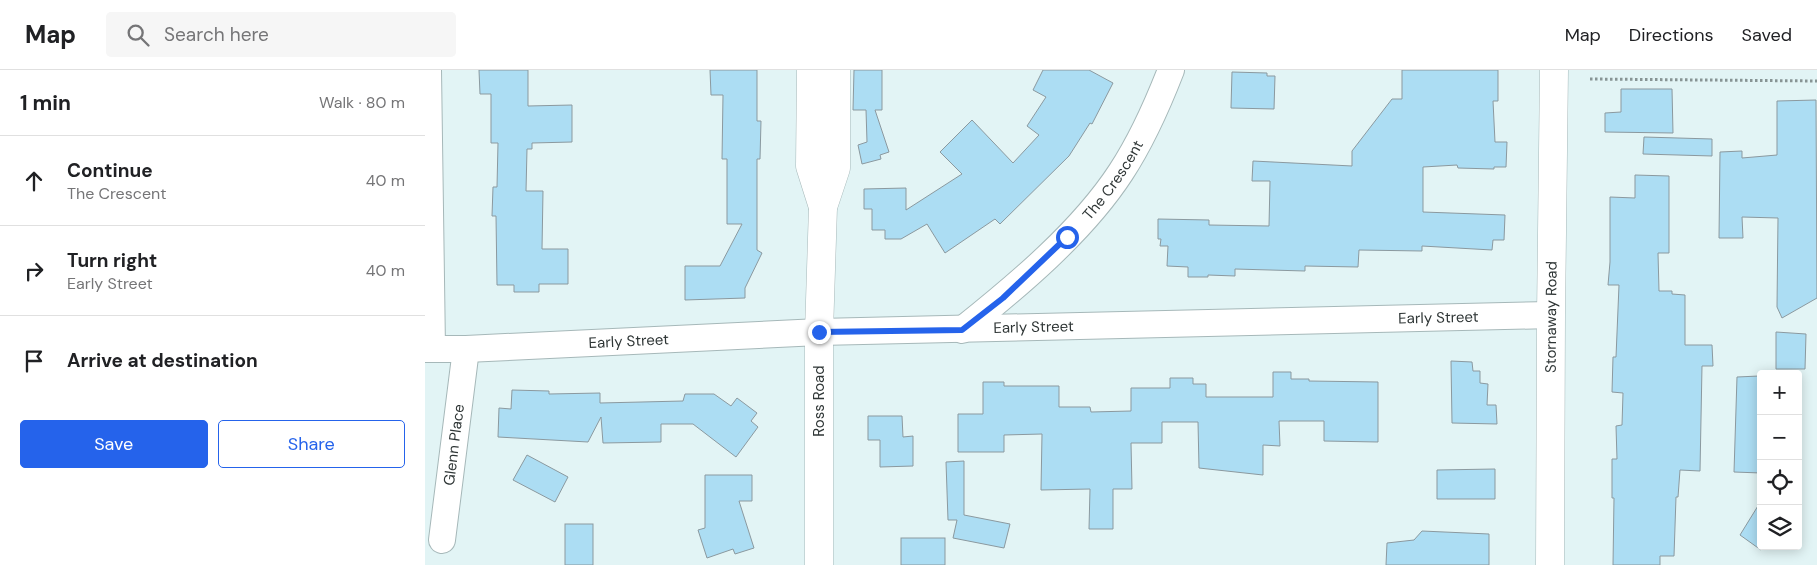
<!DOCTYPE html>
<html lang="en">
<head>
<meta charset="utf-8">
<style>
	body { margin:0; font-family:"DM Sans",sans-serif; background:#f6f6f6; color:#202124 }
	.controls { position:absolute; right:15px; bottom:15px; display:grid; overflow:hidden; border-radius:5px; box-shadow:0 2px 12px #0003 }
	.controls button { width:45px; height:45px; display:grid; place-items:center; padding:0; border:0; border-bottom:1px solid #e0e0e0; background:#fff; color:#202124; font:25px sans-serif }
	.stop { position:absolute; width:15px; height:15px; margin:-11px; border:4px solid #2563eb; border-radius:50%; background:#fff }
	.stop.end { background:#2563eb; border-color:#fff; box-shadow:0 1px 5px #0008 }
	.list { margin:0; padding:0; list-style:none }
	h2 { display:flex; justify-content:space-between; align-items:center; height:65px; margin:0; padding:0 20px; font-size:21px }
	h2 small { font-size:16px; font-weight:400; color:#757577 }
	.list li { display:grid; grid-template-columns:32px 1fr auto; gap:15px; align-items:center; box-sizing:border-box; height:90px; padding:0 20px; border-top:1px solid #e0e0e0 }
	.list b { display:block; font-size:19px; white-space:nowrap }
	.list p { margin:0; font-size:16px; white-space:nowrap; color:#757577 }
	.list em { font-size:16px; font-style:normal; color:#757577 }
	.actions { display:flex; gap:10px; padding:15px 20px }
	.actions a { flex:1; padding:11px 0; border:1px solid #2563eb; border-radius:5px; text-align:center; font-size:18px; color:#2563eb }
	.actions .main { background:#2563eb; color:#fff }
	.icon { flex:none; width:28px; height:28px; fill:none; stroke:currentColor; stroke-width:2; stroke-linecap:round; stroke-linejoin:round }
	.map { position:relative; flex:none; width:1392px; height:495px; overflow:hidden }
	header { display:flex; align-items:center; gap:30px; box-sizing:border-box; height:70px; padding:0 25px; background:#fff; border-bottom:1px solid #e0e0e0 }
	header strong { font-size:24px }
	nav { display:flex; gap:28px; margin-inline-start:auto; font-size:18px }
	.search { width:350px; height:45px; background:#f6f6f6; display:flex; align-items:center; gap:12px; box-sizing:border-box; padding:0 18px; border-radius:5px; color:#757577; font-size:19px }
	main { display:flex }
	aside { flex:1; background:#fff }
	.map>svg:first-child { display:block }
</style>
</head>
<body>
<header>
<strong>Map</strong>
<div class="search"><svg class="icon" aria-label="search" viewBox="0 0 24 24"><circle cx="10" cy="10" r="6"/><path d="M15 15l6 6"/></svg>Search here</div>
<nav><a>Map</a><a>Directions</a><a>Saved</a></nav>
</header>
<main>
<aside>
<h2>1 min<small>Walk · 80 m</small></h2>
<ul class="list">
<li><svg class="icon" aria-label="ahead" viewBox="0 0 24 24"><path d="M12 20V5M6 11l6-6 6 6"/></svg><div><b>Continue</b><p>The Crescent</p></div><em>40 m</em></li>
<li><svg class="icon" aria-label="right" viewBox="0 0 24 24"><path d="M7 20v-9h11M14 6l5 5-5 5"/></svg><div><b>Turn right</b><p>Early Street</p></div><em>40 m</em></li>
<li><svg class="icon" aria-label="arrive" viewBox="0 0 24 24"><path d="M6 21V4h12l-3 4 3 4H6"/></svg><div><b>Arrive at destination</b></div></li>
</ul>
<div class="actions"><a class="main">Save</a><a>Share</a></div>
</aside>
<div class="map">
<svg width="1392" height="495" viewBox="0 0 1392 495">
	<rect width="100%" height="100%" fill="#e2f4f5"/>
	<!-- building -->
	<g fill="#acddf3" stroke="#8b999f">
		<polygon points="54,0 103,0 103,36 147,35 147,72 107,73 107,79 102,79 101,121 118,121 117,179 143,179 143,214 114,214 114,222 89,222 89,215 72,215 71,146 67,146 68,117 72,117 73,73 66,73 66,24 55,24"/>
		<polygon points="285,0 332,0 332,51 336,51 335,89 332,89 332,180 337,183 320,218 320,228 260,230 260,196 295,196 317,154 302,154 302,89 297,89 298,25 286,25"/>
		<polygon points="429,0 457,0 457,40 450,40 464,82 455,85 456,89 437,94 433,75 442,72 441,40 428,40"/>
		<polygon points="618,0 664,0 688,13 667,54 665,53 644,86 575,154 570,149 520,183 502,154 476,169 460,169 460,160 447,160 447,139 439,139 439,119 481,118 481,140 537,104 515,82 547,50 588,93 614,65 602,56 621,27 608,20"/>
		<polygon points="977,0 1073,0 1073,31 1068,31 1070,72 1082,72 1081,97 1069,97 1069,99 1033,98 1032,95 998,97 998,142 1080,145 1079,170 1068,170 1067,180 997,176 997,181 934,180 933,197 880,196 880,201 810,199 810,206 783,205 783,207 763,207 763,197 742,196 743,176 735,176 736,169 733,169 733,149 784,150 784,155 844,156 845,111 827,111 828,91 927,96 927,81 967,29 977,29"/>
		<polygon points="807,2 842,3 842,6 850,6 849,39 806,38"/>
		<polygon points="1196,19 1247,19 1248,63 1180,62 1180,43 1196,42"/>
		<polygon points="1391,30 1392,228 1357,248 1352,237 1353,148 1317,147 1318,168 1294,168 1295,82 1317,81 1317,88 1352,85 1352,31"/>
		<polygon points="1219,67 1287,69 1287,86 1218,84"/>
		<polygon points="1210,105 1244,106 1244,183 1233,183 1234,221 1247,221 1247,224 1260,225 1260,275 1287,275 1288,296 1277,296 1275,401 1255,400 1253,427 1251,427 1249,486 1235,486 1235,495 1188,495 1189,428 1187,428 1187,389 1192,389 1191,356 1197,355 1198,323 1187,322 1188,287 1191,287 1194,215 1183,215 1185,192 1185,127 1210,128"/>
		<polygon points="1351,262 1381,264 1380,299 1351,299"/>
		<polygon points="1026,291 1047,292 1048,301 1055,301 1055,313 1063,314 1062,335 1071,335 1072,354 1027,353"/>
		<polygon points="848,302 866,302 866,309 884,309 884,311 953,312 953,372 899,371 899,351 854,351 855,376 838,375 838,405 774,398 773,352 737,352 737,373 706,373 707,419 688,419 688,459 664,459 665,419 616,420 617,364 579,365 579,382 533,382 533,344 558,344 558,312 579,312 579,316 634,316 634,337 665,337 666,342 706,341 706,318 745,318 745,308 768,308 768,314 781,314 781,327 848,327"/>
		<polygon points="1334,306 1336,403 1309,402 1312,307"/>
		<polygon points="87,320 124,321 124,324 175,323 175,333 258,331 260,324 289,324 306,336 312,328 332,343 326,351 333,357 311,387 268,354 236,354 236,372 178,373 176,347 163,372 73,367 74,338 86,339"/>
		<polygon points="443,346 477,346 478,367 488,366 488,396 455,397 455,370 443,370"/>
		<polygon points="102,385 143,407 130,432 88,410"/>
		<polygon points="539,391 539,445 585,454 579,478 528,468 532,450 523,450 521,392"/>
		<polygon points="1070,399 1070,429 1012,429 1012,400"/>
		<polygon points="280,405 327,405 327,431 314,431 329,478 310,484 308,479 282,488 273,460 280,458"/>
		<polygon points="1336,431 1336,480 1315,465"/>
		<rect x="140" y="454" width="28" height="41"/>
		<polygon points="997,461 1064,464 1064,495 961,495 962,473 989,470"/>
		<rect x="476" y="468" width="44" height="27"/>
	</g>
	<g fill="none" stroke-linecap="round" stroke-linejoin="round">
		<!-- street casing -->
		<g stroke="#a6b8b9" stroke-width="28">
			<g id="street">
				<polyline points="3,0 7,279"/>
				<path id="s1" d="M 537,260 C 592,216 657,162 696,102 C 717,70 732,36 746,0"/>
				<path id="s2" d="M 0,279 L 41,279 L 394,262 L 1126,245"/>
				<path id="s3" d="M 17,470 L 41,279"/>
			</g>
		</g>
		<!-- secondary casing -->
		<g stroke="#a6b8b9" stroke-width="29">
			<g id="secondary">
				<polyline points="386,0 385,96 398,137"/>
				<polyline points="394,495 394,262 398,137 411,98 411,0"/>
				<path id="s4" d="M 1125,495 L 1126,245 L 1129,0"/>
			</g>
		</g>
		<!-- path -->
		<polyline stroke="#879494" stroke-width="3" stroke-dasharray="2.5 2.5" stroke-linecap="butt" points="1165,9 1392,11"/>
		<!-- street -->
		<use href="#street" stroke="#fff" stroke-width="26"/>
		<!-- secondary -->
		<use href="#secondary" stroke="#fff" stroke-width="28"/>
	</g>
	<g fill="none" stroke-linecap="round" stroke-linejoin="round">
		<!-- route -->
		<polyline stroke="#2563eb" stroke-width="6" points="394,262 537,260 578,228 642,167"/>
	</g>
	<g text-anchor="middle" stroke-width="4" stroke-linejoin="round" paint-order="stroke">
		<!-- street labels -->
		<g font-size="15" fill="#2f3636" stroke="#fff">
			<text dy="5" stroke="none"><textPath href="#s1" startOffset="214">The Crescent</textPath></text>
			<text dy="5" stroke="none"><textPath href="#s4" startOffset="248">Stornaway Road</textPath></text>
			<text dy="5" stroke="none"><textPath href="#s2" startOffset="1014">Early Street</textPath></text>
			<text dy="5" stroke="none"><textPath href="#s2" startOffset="609">Early Street</textPath></text>
			<text dy="5" stroke="none"><textPath href="#s2" startOffset="204">Early Street</textPath></text>
			<text transform="translate(394 331) rotate(-90)" y="5">Ross Road</text>
			<text dy="5" stroke="none"><textPath href="#s3" startOffset="96">Glenn Place</textPath></text>
		</g>
	</g>
</svg>
<div class="controls">
<button>+</button>
<button>−</button>
<button><svg class="icon" aria-label="locate" viewBox="0 0 24 24"><circle cx="12" cy="12" r="6"/><path d="M12 2v4M12 18v4M2 12h4M18 12h4"/></svg></button>
<button><svg class="icon" aria-label="layers" viewBox="0 0 24 24"><path d="M12 4l9 5-9 5-9-5zM3 14l9 5 9-5"/></svg></button>
</div>
<div class="stop" style="left:642px;top:167px"></div>
<div class="stop end" style="left:394px;top:262px"></div>
</div>
</main>
</body>
</html>
